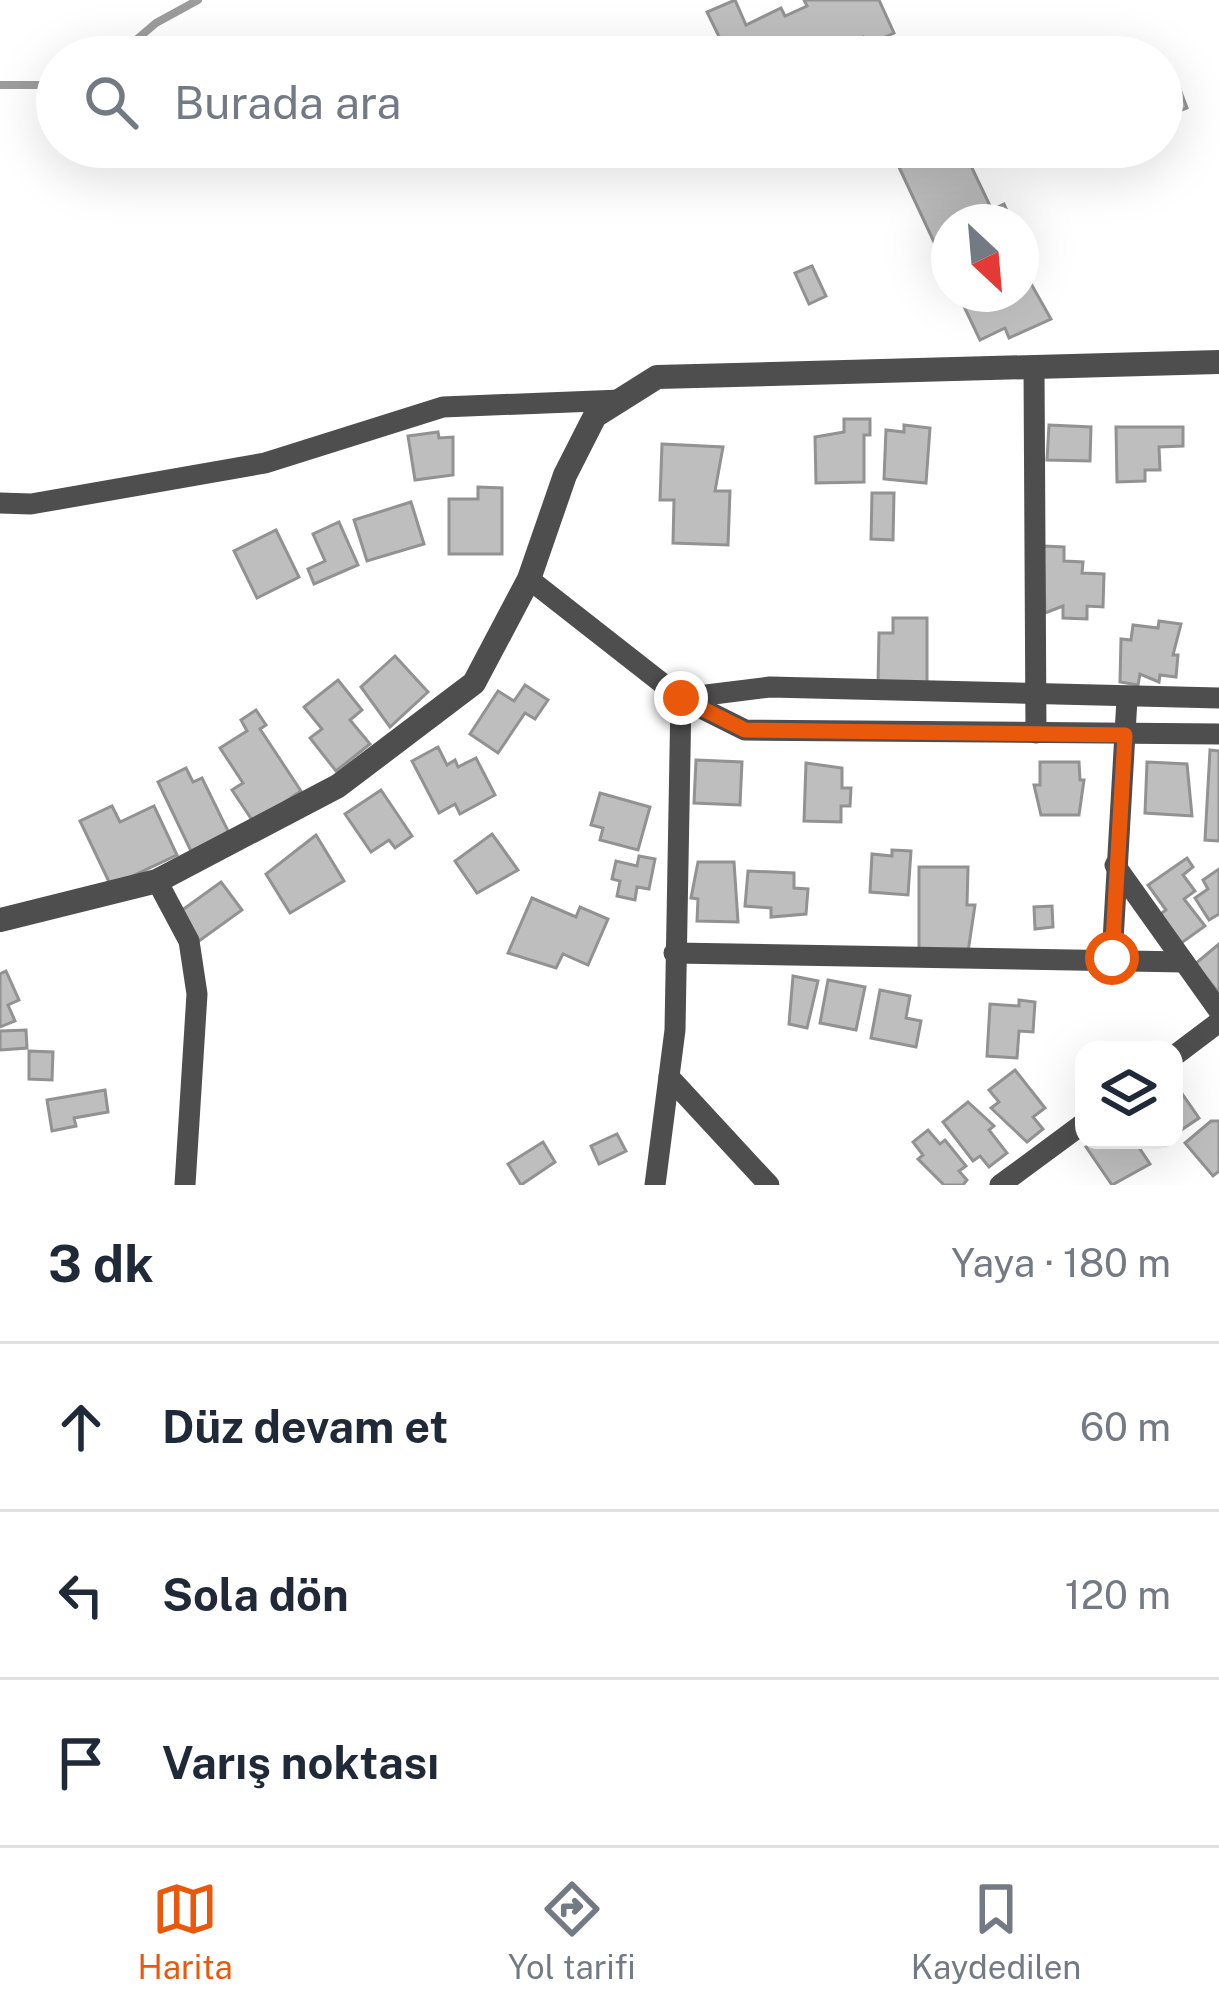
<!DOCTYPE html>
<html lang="tr">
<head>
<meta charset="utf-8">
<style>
	body { margin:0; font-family:"Public Sans",sans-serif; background:#f6f6f7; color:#1f2937 }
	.controls { position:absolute; right:36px; bottom:36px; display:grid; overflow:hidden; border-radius:24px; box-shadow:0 12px 48px #0002 }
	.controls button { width:108px; height:108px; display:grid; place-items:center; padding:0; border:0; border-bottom:3px solid #e0e1e3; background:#fff; color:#1f2937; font:60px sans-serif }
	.compass { position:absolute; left:931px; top:204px; width:108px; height:108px; border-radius:50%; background:#fff; box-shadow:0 12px 48px #0002; rotate:154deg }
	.stop { position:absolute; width:36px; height:36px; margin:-27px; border:9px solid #ea580c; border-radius:50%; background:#fff }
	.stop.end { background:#ea580c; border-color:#fff; box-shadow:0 3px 12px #0008 }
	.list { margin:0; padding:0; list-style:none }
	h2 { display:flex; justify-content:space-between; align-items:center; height:156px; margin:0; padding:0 48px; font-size:51px }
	h2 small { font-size:39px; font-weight:400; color:#747a83 }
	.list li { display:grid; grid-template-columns:78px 1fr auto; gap:36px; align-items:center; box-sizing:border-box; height:168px; padding:0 48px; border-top:3px solid #e0e1e3 }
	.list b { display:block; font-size:45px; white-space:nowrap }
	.list em { font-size:39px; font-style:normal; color:#747a83 }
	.icon { flex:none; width:66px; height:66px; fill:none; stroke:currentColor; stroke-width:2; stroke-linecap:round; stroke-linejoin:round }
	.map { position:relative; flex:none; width:1219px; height:1185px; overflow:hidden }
	.search { position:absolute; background:#fff; box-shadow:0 12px 48px #0002; left:36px; right:36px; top:36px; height:132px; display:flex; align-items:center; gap:30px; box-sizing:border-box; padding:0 42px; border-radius:66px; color:#747a83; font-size:45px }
	.sheet { height:660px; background:#fff }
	nav { display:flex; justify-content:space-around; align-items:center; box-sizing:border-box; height:168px; border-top:3px solid #e0e1e3; background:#fff; font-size:33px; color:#747a83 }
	nav a { display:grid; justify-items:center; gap:6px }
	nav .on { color:#ea580c }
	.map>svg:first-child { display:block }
</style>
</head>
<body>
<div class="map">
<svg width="1219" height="1185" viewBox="0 0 1219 1185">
	<rect width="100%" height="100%" fill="#fff"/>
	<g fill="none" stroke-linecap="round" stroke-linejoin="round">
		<!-- stream -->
		<g stroke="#9c9c9c" stroke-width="8">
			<polyline points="116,57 156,23 198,0"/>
			<polyline points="0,85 57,85"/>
		</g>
	</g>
	<!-- building -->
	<g fill="#bebebe" stroke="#929292" stroke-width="3">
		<polygon points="735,0 746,25 781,8 785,16 807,6 804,0 879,0 894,33 867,45 863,37 820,57 729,57 707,12"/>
		<polygon points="1175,76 1187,108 1162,118 1162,81"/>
		<polygon points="920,147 962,147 992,210 1004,204 1012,222 949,222 949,274 897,163"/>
		<polygon points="1080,147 1110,147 1084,157"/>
		<polygon points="812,266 826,296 809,304 795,273"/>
		<polygon points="1021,266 1051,319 1009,338 1005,328 980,340 958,294 1021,294"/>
		<polygon points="844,419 870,419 870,435 864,435 864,482 816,483 815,437 844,432"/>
		<polygon points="904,425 930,428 926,483 884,479 886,430 904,432"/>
		<polygon points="1049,425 1091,427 1090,461 1047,460"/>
		<polygon points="1116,427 1183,427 1183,446 1159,447 1160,470 1145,470 1145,481 1117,482"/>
		<polygon points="438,432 439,438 453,437 453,475 415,480 408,436"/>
		<polygon points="662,444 723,447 715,491 730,491 728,545 673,543 674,500 660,500"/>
		<polygon points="478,487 502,488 502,554 449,554 449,499 478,499"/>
		<polygon points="872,493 894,493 893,540 871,539"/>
		<polygon points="411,502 424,544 367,561 354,520"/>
		<polygon points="339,522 358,565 314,584 308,569 325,561 313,534"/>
		<polygon points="276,530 299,577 257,598 234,551"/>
		<polygon points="1043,546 1064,547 1064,561 1083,562 1082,573 1104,574 1103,607 1087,606 1087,619 1063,618 1063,606 1045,613"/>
		<polygon points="893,618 927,618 927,684 878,684 879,633 893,633"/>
		<polygon points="1159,621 1181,624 1173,655 1178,655 1176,677 1160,675 1159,682 1140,674 1138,685 1120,682 1121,639 1131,640 1133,625 1158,628"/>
		<polygon points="395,656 428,692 390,727 361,687"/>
		<polygon points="338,680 362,710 350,720 370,744 336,771 310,738 322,729 304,707"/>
		<polygon points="525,685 548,700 535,719 525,713 498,753 470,734 498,691 514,701"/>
		<polygon points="256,710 266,725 260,729 301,791 254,823 232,790 243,783 220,748 247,731 241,720"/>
		<polygon points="438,747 447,765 455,760 458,767 476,758 495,795 460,814 455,804 439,813 412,761"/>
		<polygon points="1210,750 1219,751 1219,841 1205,840"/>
		<polygon points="696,760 742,762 740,805 694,803"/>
		<polygon points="1040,762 1079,762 1080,780 1084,780 1079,815 1041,815 1034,785 1040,785"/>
		<polygon points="1147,762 1187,764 1192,816 1145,813"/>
		<polygon points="806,763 842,768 842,788 851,788 850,806 841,806 841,822 804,821"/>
		<polygon points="186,768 193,782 202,778 229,833 191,851 158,782"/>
		<polygon points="381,790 412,836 395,848 389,840 371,852 345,814"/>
		<polygon points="600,793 650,807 638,850 600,840 603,828 591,825"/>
		<polygon points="112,806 120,822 154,806 177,855 111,886 80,821"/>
		<polygon points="492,834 518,870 477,893 455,861"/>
		<polygon points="316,835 344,881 290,913 266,874"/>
		<polygon points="892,850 911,851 908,895 870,892 872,854 892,856"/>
		<polygon points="639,856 655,859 649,889 637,887 635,900 617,896 620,881 612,879 616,861 637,866"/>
		<polygon points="1187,858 1193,867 1183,875 1195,891 1184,899 1205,926 1180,944 1159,915 1166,910 1148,885"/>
		<polygon points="698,862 734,862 738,922 697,921 698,899 691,898"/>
		<polygon points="919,867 968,867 967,905 975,905 968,952 919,952"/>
		<polygon points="1219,869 1219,914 1209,920 1195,898 1208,889 1203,880"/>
		<polygon points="748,871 794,873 794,888 808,889 806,914 771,917 771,908 745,906"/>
		<polygon points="221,882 242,910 199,941 178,913"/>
		<polygon points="532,898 576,917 580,907 608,919 588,965 563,954 556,968 508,953"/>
		<polygon points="1052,906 1053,927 1035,929 1034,907"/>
		<polygon points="1219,944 1219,993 1195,964"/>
		<polygon points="6,971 19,1000 8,1005 15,1021 0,1027 0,974"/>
		<polygon points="793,976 818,981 807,1028 789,1024"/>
		<polygon points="828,980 865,987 856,1030 820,1023"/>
		<polygon points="880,990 910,996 906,1018 921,1021 916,1047 871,1038"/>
		<polygon points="1019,1000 1035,1002 1033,1032 1019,1031 1017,1058 987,1056 990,1004 1019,1006"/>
		<polygon points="26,1030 27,1048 0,1050 0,1031"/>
		<polygon points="29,1051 53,1052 52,1080 29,1079"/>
		<polygon points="1015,1070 1045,1108 1033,1117 1043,1129 1027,1142 991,1108 999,1102 989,1090"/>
		<polygon points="1174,1082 1199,1118 1174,1135"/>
		<polygon points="105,1090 108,1112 74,1118 76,1126 52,1131 47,1100"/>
		<polygon points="968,1102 994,1126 989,1130 1007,1153 989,1167 980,1156 973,1161 943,1122"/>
		<polygon points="1211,1121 1219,1121 1219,1171 1213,1176 1185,1143"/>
		<polygon points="928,1130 940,1144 945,1140 966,1166 959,1171 967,1180 963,1185 944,1185 918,1159 923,1155 913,1142"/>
		<polygon points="617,1134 626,1151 599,1164 591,1146"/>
		<polygon points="1097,1140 1134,1140 1150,1164 1112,1185 1086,1147"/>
		<polygon points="543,1142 555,1162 521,1185 508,1164"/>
	</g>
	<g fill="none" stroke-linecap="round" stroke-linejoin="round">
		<!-- minor -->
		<g stroke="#4e4e4e" stroke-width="21">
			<polyline points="1034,367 1036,733"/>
			<polyline points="0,503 31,504 265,463 443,407 621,400"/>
			<polyline points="529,579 681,698 745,730 1219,734"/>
			<polyline points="682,698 770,687 1219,698"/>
			<polyline points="1115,865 1219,1011"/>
			<polyline points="157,881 189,941 197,994 185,1185"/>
			<polyline points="674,953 1184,962"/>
			<polyline points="1112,958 1127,699"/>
			<polyline points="1174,1056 1219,1022"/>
			<polyline points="669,1077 769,1185"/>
			<polyline points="655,1185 675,1030 681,698"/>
			<polyline points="1000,1185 1084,1123"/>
		</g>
		<!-- tertiary -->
		<polyline stroke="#4e4e4e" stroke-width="24" points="0,920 157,881 338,786 474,683 529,579 565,475 595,416 657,377 1219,362"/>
	</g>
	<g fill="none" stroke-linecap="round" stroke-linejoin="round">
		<!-- route -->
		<polyline stroke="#ea580c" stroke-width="15" points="681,698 745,730 1125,735 1112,958"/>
	</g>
</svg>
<div class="controls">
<button><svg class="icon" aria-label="layers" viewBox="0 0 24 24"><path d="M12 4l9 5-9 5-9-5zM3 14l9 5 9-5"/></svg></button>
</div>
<svg class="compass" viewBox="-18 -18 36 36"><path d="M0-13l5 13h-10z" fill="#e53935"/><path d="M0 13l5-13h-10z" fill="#747a83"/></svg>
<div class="stop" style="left:1112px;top:958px"></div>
<div class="stop end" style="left:681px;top:698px"></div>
<div class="search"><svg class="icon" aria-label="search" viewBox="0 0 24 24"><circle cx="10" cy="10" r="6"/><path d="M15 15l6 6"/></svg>Burada ara</div>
</div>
<section class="sheet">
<h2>3 dk<small>Yaya · 180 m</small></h2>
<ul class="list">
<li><svg class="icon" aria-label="ahead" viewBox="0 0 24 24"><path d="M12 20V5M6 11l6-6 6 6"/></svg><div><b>Düz devam et</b></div><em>60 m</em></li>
<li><svg class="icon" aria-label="left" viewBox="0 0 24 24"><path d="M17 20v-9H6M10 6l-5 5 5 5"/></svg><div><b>Sola dön</b></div><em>120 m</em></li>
<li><svg class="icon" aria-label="arrive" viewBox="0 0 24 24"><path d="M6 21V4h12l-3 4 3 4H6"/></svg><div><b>Varış noktası</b></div></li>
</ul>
</section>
<nav>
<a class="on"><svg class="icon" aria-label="map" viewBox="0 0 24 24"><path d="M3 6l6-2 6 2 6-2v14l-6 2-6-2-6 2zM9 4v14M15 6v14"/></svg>Harita</a>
<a><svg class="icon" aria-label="directions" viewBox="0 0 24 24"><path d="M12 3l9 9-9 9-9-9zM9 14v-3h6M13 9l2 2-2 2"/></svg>Yol tarifi</a>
<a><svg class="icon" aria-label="saved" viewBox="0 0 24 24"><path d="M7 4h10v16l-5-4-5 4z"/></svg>Kaydedilen</a>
</nav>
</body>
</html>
